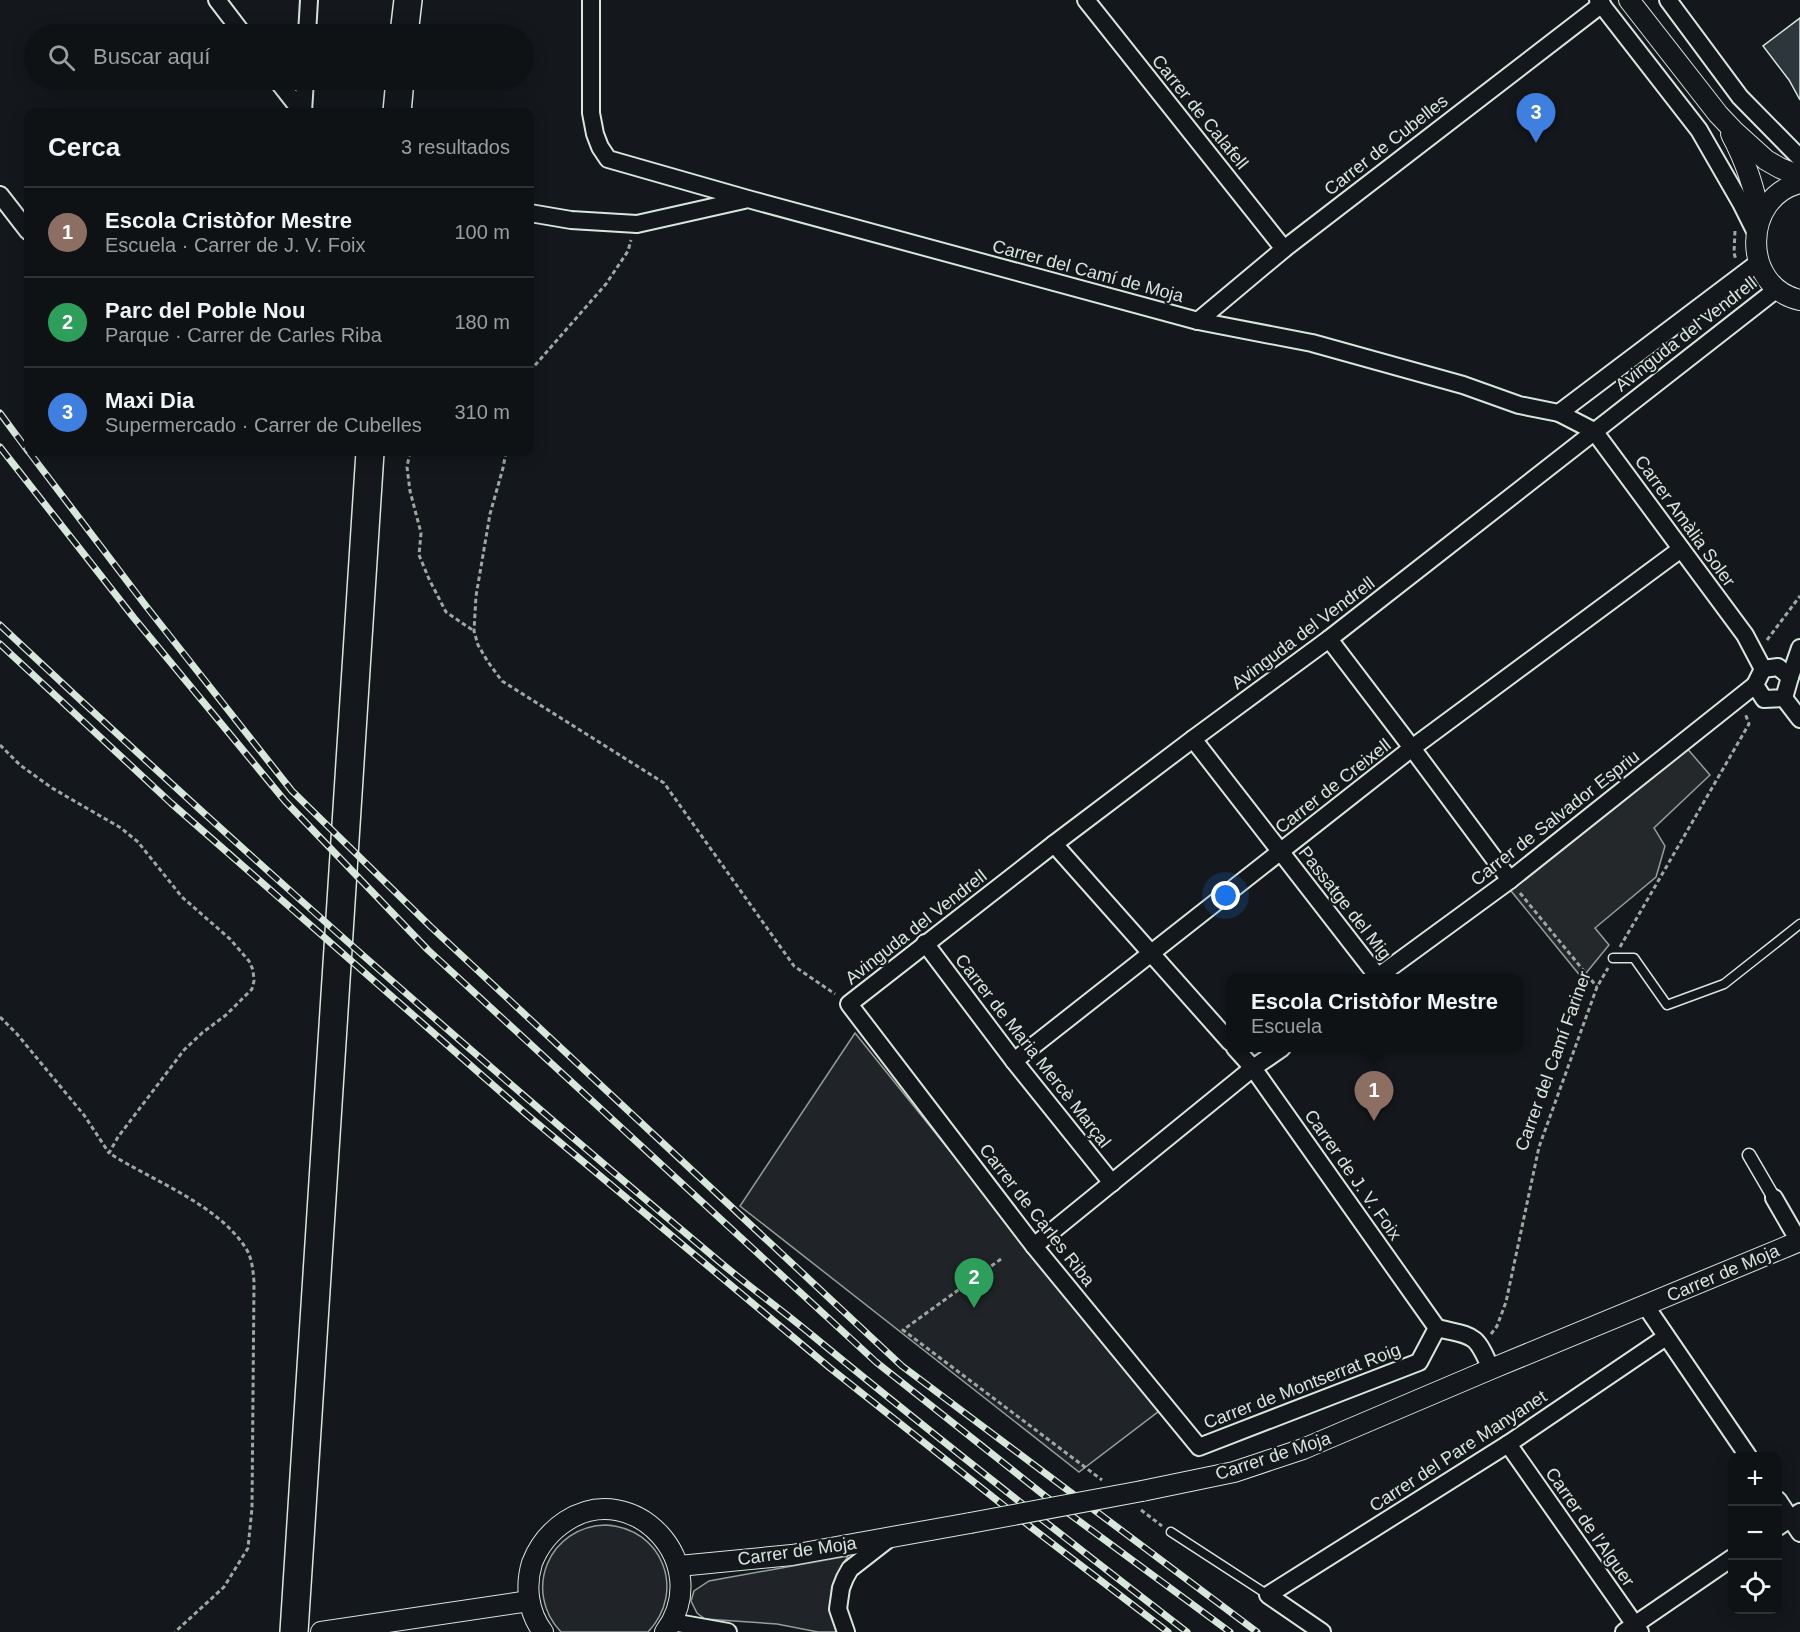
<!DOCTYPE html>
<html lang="es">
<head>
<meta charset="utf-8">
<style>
	body { margin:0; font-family:Arial,sans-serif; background:#181b1e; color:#f1f3f6 }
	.controls { position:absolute; right:18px; bottom:18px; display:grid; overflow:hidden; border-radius:12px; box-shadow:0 3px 15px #0003 }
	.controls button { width:54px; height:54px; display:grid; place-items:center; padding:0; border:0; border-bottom:2px solid #2f3234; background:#0f1215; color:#f1f3f6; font:30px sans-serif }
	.you { position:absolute; left:1226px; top:896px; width:21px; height:21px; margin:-15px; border:4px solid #fff; border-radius:50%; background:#1a73e8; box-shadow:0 0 0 9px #1a73e833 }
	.badge { display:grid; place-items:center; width:39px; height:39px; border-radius:50%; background:#ffb74d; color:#fff; font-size:20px; font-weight:700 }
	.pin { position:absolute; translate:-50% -50px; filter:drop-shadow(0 2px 3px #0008) }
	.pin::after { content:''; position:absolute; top:32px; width:21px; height:18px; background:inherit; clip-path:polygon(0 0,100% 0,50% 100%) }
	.popup { position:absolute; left:1226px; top:974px; width:297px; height:78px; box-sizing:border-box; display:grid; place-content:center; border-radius:12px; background:#0f1215; filter:drop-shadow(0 2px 4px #0005); font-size:20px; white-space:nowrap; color:#9b9ea0 }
	.popup b { font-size:22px; color:#f1f3f6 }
	.popup::after { content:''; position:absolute; left:50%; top:100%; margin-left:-12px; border:12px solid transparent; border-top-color:#0f1215 }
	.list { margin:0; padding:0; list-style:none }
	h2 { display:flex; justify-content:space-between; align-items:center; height:78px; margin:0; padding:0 24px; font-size:26px }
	h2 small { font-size:20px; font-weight:400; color:#9b9ea0 }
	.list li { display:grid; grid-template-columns:39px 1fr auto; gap:18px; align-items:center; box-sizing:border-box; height:90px; padding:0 24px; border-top:2px solid #2f3234 }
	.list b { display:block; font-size:22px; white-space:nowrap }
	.list p { margin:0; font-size:20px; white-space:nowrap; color:#9b9ea0 }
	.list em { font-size:20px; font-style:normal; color:#9b9ea0 }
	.icon { flex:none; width:33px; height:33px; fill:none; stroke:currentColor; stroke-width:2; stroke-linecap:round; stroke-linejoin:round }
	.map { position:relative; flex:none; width:1800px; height:1632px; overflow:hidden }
	.search { position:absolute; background:#0f1215; box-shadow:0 3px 15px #0003; left:24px; top:24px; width:510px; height:66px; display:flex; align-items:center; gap:15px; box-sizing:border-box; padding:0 21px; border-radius:33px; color:#9b9ea0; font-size:22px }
	.panel { position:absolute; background:#0f1215; box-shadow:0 3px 15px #0003; left:24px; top:108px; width:510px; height:348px; border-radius:12px }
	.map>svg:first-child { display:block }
</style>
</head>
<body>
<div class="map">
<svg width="1800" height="1632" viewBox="0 0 1800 1632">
	<rect width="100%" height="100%" fill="#14181c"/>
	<!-- green -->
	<g fill="#202428" stroke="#939e99" stroke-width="1.5">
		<polygon points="855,1033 1159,1411 1079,1472 740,1206"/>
		<path d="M 606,1525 C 662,1528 687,1591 648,1632 L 561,1632 C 522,1591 549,1526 606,1525 Z"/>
		<path d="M 848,1556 C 828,1589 830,1597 840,1632 L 818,1632 L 777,1624 L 705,1619 L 697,1613 L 691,1601 L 694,1591 L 709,1581 Z"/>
	</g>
	<!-- parking -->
	<polygon fill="#24282b" stroke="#939e99" stroke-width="1.5" points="1685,746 1710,775 1654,828 1665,846 1656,877 1595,928 1609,945 1582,978 1507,886"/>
	<!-- building -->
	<polygon fill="#2c363c" stroke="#d8e6dc" stroke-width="1.5" points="1800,18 1800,100 1789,80 1763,46"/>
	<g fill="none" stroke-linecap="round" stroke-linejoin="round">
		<!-- service casing -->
		<g stroke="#d8e6dc" stroke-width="11">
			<g id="service">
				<polyline points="1613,958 1634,958 1667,1005 1724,984 1800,924"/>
				<polyline points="1171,1532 1268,1595"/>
			</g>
		</g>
		<!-- pedestrian casing -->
		<g stroke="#d8e6dc" stroke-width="15">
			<polyline id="pedestrian" points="1749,1155 1774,1198"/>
		</g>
		<!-- minor casing -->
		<g stroke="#d8e6dc" stroke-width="20">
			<g id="minor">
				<polyline points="217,0 243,34"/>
				<polyline points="591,0 591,113 595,134 600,147 608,159 748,199 1198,321 1312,343 1463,385 1519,405 1559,413 1594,431 1745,635 1763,669"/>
				<polyline points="1086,0 1284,249"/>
				<polyline points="1598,0 1699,130 1741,203 1756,233"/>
				<polyline points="1668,0 1740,97 1800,158"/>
				<polyline points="307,34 309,0"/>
				<polyline points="277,80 302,112"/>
				<polyline points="303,112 305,80"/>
				<polyline points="0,195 28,231"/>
				<polyline points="530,213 571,220 637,224 744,200"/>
				<polyline points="1198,321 1284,249 1602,4"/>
				<polyline points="1559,413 1759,262"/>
				<polyline points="1329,639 1412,748 1510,880"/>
				<polygon points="1778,667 1790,677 1784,698 1764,699 1755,685 1763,669"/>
				<polyline points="1790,677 1800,648"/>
				<polyline points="1784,698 1800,719"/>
				<polyline points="1193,739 1378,977"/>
				<polyline points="1054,844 1230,1042"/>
				<polyline points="925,943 1014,1061 1112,1183"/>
				<polyline points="1376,978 1510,880 1755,685"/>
				<polyline points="1235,1048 1253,1068 1437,1328 1419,1362 1199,1447 1034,1246 849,1004 1054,844 1193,739 1329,639 1777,289"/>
				<polyline points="1014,1061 1412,748 1681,549"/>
				<polyline points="1774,1198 1800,1243"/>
				<polyline points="1034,1246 1253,1068 1282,1048"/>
				<polyline points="1645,1305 1748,1456"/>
				<path d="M 1437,1328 C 1474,1337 1475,1332 1491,1369"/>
				<polyline points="1508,1444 1640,1632"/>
				<polyline points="1778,1500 1800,1533"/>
				<polyline points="1778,1527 1800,1512"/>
				<polyline points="672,1622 728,1632"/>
				<polyline points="846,1632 838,1609 841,1588 845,1578 850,1569 891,1537"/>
				<polyline points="1322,1632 1268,1595 1508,1444 1666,1337"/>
				<polyline points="1624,1632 1732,1558"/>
			</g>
		</g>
		<!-- tertiary casing -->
		<g stroke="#d8e6dc" stroke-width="22">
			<g id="tertiary">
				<polyline points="1629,0 1718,114 1735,132 1766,160 1780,168 1800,176"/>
				<path d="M 1731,134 C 1745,160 1755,189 1760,219"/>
				<path d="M 1800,183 C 1742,197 1741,287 1800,300"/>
				<polyline points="1142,1491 1234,1472 1303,1449 1491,1369 1800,1241"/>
				<polyline points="679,1566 792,1555 970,1523"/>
				<polyline points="321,1632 529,1601"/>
				<path d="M 543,1632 C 528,1612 525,1586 532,1563 C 539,1545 549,1532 566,1521 C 634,1477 715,1564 665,1632"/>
			</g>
		</g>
		<!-- trunk casing -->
		<g stroke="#d8e6dc" stroke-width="30">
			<g id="trunk">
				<polyline points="404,34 408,0"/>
				<polyline points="397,112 400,80"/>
				<polyline points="294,1632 370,452"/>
			</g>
		</g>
		<!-- path -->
		<g stroke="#9da8a2" stroke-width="3" stroke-dasharray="4.5 3" stroke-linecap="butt">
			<polyline points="1735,231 1734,253 1736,260"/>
			<polyline points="530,371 606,284 628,251 631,240"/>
			<polyline points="410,452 407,467 410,491 421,533 419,555 429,579 446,612 474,631"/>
			<polyline points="506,452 503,468 490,514 476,596 474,631 478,645 488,662 502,681 664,783 794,966 835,994"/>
			<polyline points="1767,640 1800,596"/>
			<path d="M 0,745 L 20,765 L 52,788 L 121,828 L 138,842 L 182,897 L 230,939 L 249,961 L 253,970 L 254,981 L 252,989 L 226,1015 L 202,1033 L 184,1050 L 118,1137 L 109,1153 C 151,1180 217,1204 245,1247 C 252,1257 253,1270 254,1282 L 252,1508 L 248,1548 L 224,1587 L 175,1632"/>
			<polyline points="1520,893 1597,987"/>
			<polyline points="1620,947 1749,724 1745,713"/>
			<polyline points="0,1017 17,1034 84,1115 109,1153"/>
			<polyline points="1001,1259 903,1330 1102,1480"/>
			<polyline points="1491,1334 1497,1326 1506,1302 1539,1147 1597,987 1608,968"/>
			<polyline points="1141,1510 1162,1526"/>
		</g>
		<!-- service -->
		<use href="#service" stroke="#14181c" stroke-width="8"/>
		<!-- pedestrian -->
		<use href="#pedestrian" stroke="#14181c" stroke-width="12"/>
		<!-- minor -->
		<use href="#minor" stroke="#14181c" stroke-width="16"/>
		<!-- tertiary -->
		<use href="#tertiary" stroke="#14181c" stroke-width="20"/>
		<!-- trunk -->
		<use href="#trunk" stroke="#14181c" stroke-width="27"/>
		<!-- rail casing -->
		<g stroke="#d8e6dc" stroke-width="7">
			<g id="rail">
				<polyline points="0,413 28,451"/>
				<polyline points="0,447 134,618 285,801 428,950 876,1362 1045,1496 1230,1632"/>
				<polyline points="29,452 146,606 292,791 430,926 902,1366 1257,1632"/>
				<path d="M 0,625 C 234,845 475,1057 721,1263 C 751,1288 783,1311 813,1336 C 936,1437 1061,1535 1187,1632"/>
				<polyline points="0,644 171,803 526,1114 830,1368 1032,1528 1168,1632"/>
			</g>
		</g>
		<!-- rail -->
		<use href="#rail" stroke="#14181c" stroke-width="4.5" stroke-dasharray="14" stroke-linecap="butt"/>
		<!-- tertiary-bridge casing -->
		<g stroke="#d8e6dc" stroke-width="22" stroke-linecap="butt">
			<polyline id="tertiary-bridge" points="970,1523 1142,1491"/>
		</g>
		<!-- tertiary-bridge -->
		<use href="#tertiary-bridge" stroke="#14181c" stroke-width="20"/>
	</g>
	<g text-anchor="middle" stroke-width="4.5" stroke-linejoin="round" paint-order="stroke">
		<!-- street labels -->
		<g font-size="18" fill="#d8e6dc" stroke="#14181c">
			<text transform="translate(1200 112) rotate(51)" y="6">Carrer de Calafell</text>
			<text transform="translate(1386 145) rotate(-38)" y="6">Carrer de Cubelles</text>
			<text transform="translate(1088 271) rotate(15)" y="6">Carrer del Camí de Moja</text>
			<text transform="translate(1686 334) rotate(-38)" y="6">Avinguda del Vendrell</text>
			<text transform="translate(1685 521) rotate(54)" y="6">Carrer Amàlia Soler</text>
			<text transform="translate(1303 633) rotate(-37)" y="6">Avinguda del Vendrell</text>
			<text transform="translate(1333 786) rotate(-38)" y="6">Carrer de Creixell</text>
			<text transform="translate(1555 818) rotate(-38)" y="6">Carrer de Salvador Espriu</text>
			<text transform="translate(1345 903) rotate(52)" y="6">Passatge del Mig</text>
			<text transform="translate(916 927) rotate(-38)" y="6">Avinguda del Vendrell</text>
			<text transform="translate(1033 1051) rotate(52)" y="6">Carrer de Maria Mercè Marçal</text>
			<text transform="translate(1553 1061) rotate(-70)" y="6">Carrer del Camí Fariner</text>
			<text transform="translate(1353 1175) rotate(55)" y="6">Carrer de J. V. Foix</text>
			<text transform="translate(1037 1215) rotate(52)" y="6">Carrer de Carles Riba</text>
			<text transform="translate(1723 1273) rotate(-23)" y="6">Carrer de Moja</text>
			<text transform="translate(1302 1386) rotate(-21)" y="6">Carrer de Montserrat Roig</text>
			<text transform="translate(1458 1451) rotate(-33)" y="6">Carrer del Pare Manyanet</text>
			<text transform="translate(1273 1456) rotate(-18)" y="6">Carrer de Moja</text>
			<text transform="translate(1590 1527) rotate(55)" y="6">Carrer de l'Alguer</text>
			<text transform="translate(797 1551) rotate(-8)" y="6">Carrer de Moja</text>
		</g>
	</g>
</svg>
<div class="controls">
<button>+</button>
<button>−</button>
<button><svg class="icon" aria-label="locate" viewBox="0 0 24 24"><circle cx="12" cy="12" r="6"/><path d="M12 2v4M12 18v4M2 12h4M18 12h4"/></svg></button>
</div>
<div class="you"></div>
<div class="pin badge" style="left:1374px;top:1121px;background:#8d6e63">1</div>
<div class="popup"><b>Escola Cristòfor Mestre</b>Escuela</div>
<div class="pin badge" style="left:974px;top:1308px;background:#2e9e5b">2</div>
<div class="pin badge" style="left:1536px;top:143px;background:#3f7fe0">3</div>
<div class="search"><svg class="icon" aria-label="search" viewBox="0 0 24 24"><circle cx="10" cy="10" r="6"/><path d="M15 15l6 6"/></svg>Buscar aquí</div>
<section class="panel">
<h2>Cerca<small>3 resultados</small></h2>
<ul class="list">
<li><span class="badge" style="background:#8d6e63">1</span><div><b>Escola Cristòfor Mestre</b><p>Escuela · Carrer de J. V. Foix</p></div><em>100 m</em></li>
<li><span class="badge" style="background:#2e9e5b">2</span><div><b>Parc del Poble Nou</b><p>Parque · Carrer de Carles Riba</p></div><em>180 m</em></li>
<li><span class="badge" style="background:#3f7fe0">3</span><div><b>Maxi Dia</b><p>Supermercado · Carrer de Cubelles</p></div><em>310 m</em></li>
</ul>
</section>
</div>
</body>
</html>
